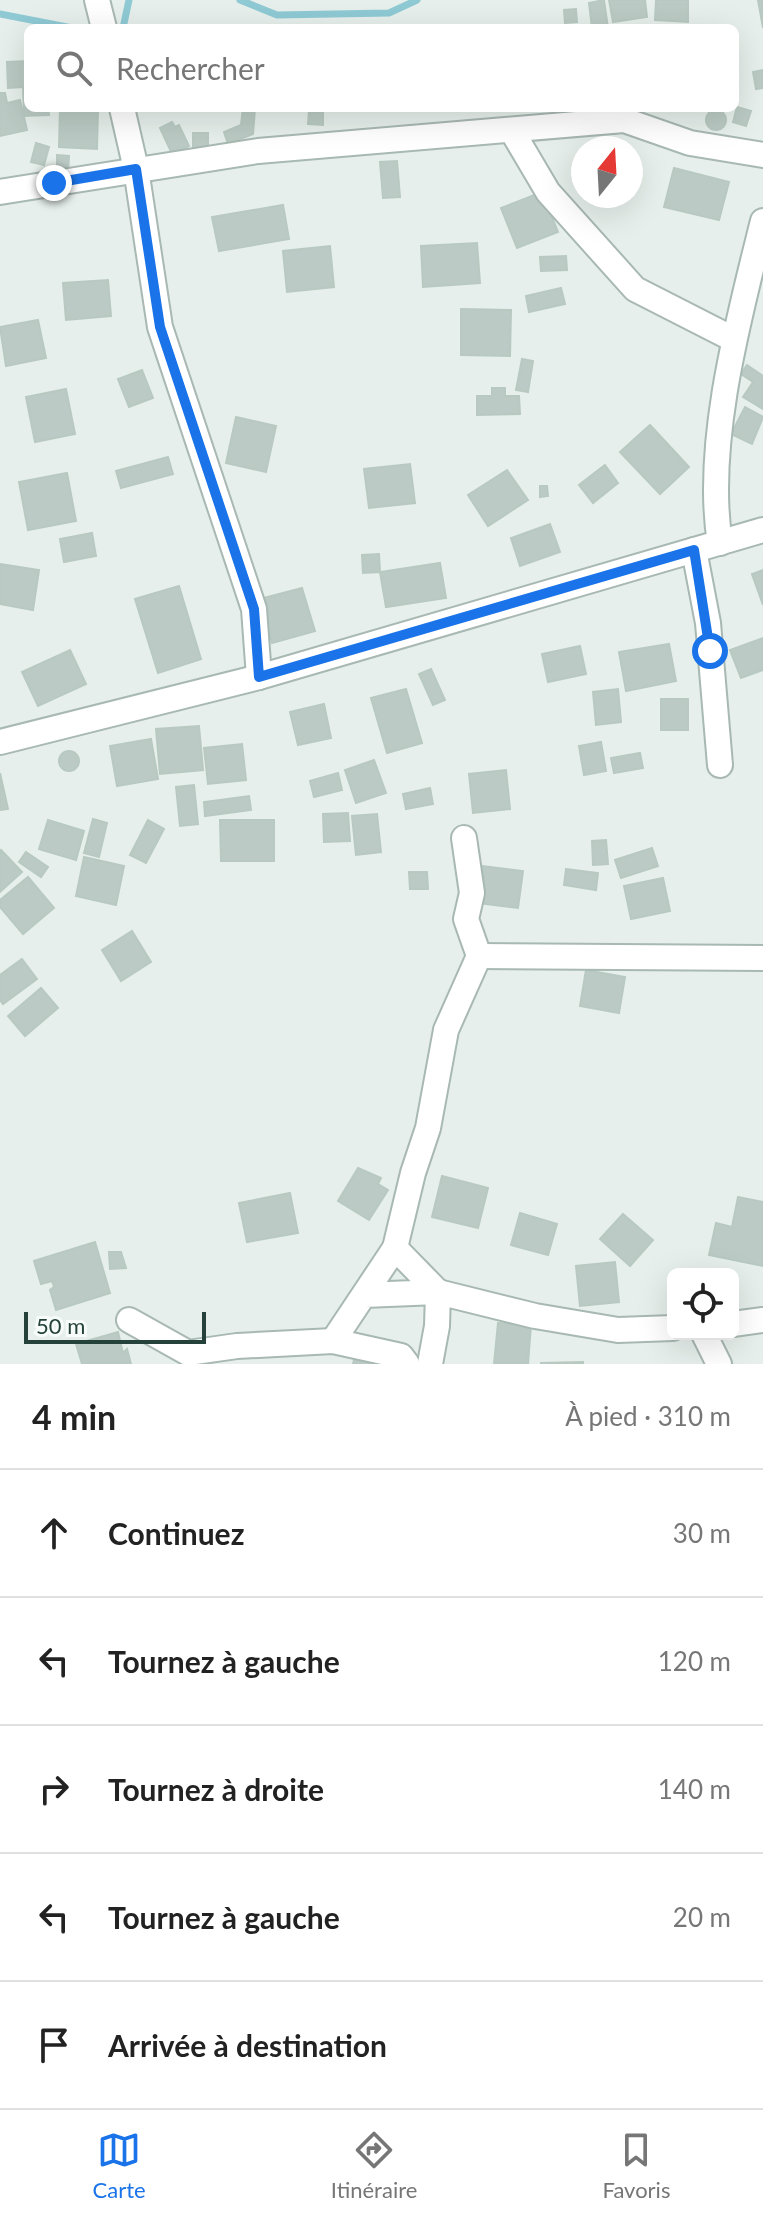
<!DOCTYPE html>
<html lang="fr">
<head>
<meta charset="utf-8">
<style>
	body { margin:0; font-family:Lato,sans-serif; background:#f2f2f2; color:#222 }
	.controls { position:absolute; right:24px; bottom:24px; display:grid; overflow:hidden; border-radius:12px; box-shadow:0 8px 32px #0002 }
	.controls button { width:72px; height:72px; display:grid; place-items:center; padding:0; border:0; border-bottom:2px solid #e0e0e0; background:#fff; color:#222; font:40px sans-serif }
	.compass { position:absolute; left:571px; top:136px; width:72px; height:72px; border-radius:50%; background:#fff; box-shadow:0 8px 32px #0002; rotate:18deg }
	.scale { position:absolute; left:24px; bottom:20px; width:182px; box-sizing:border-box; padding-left:8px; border:4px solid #24423a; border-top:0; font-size:22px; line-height:28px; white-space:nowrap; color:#24423a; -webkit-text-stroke:6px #f7fbf9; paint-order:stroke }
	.stop { position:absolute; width:24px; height:24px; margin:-18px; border:6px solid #1a73e8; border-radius:50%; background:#fff }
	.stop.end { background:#1a73e8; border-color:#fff; box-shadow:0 2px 8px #0008 }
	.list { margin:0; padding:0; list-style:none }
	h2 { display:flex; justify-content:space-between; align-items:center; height:104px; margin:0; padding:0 32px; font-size:34px }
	h2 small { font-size:26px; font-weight:400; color:#767676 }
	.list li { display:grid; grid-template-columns:52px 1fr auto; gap:24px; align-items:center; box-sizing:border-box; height:128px; padding:0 32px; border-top:2px solid #e0e0e0 }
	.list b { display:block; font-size:30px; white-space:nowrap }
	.list em { font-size:26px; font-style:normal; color:#767676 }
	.icon { flex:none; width:44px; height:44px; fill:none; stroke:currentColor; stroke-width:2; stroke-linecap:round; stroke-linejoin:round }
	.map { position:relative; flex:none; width:763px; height:1364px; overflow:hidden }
	.search { position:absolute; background:#fff; box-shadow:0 8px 32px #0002; left:24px; right:24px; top:24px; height:88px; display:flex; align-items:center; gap:20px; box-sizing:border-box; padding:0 28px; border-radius:12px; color:#767676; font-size:30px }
	.sheet { height:744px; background:#fff }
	nav { display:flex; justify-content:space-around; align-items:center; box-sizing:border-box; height:112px; border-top:2px solid #e0e0e0; background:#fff; font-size:22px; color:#767676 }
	nav a { display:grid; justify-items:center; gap:4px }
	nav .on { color:#1a73e8 }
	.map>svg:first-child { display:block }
</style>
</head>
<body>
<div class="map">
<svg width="763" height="1364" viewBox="0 0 763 1364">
	<rect width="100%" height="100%" fill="#e6efeb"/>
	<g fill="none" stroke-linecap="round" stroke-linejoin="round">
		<!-- stream -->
		<g stroke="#8ec9d4" stroke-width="7">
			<polyline points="240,0 277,15 389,13 417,0"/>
			<polyline points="0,14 72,28"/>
			<polyline points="123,28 129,0"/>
		</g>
	</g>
	<!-- building -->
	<g fill="#bbcac4" stroke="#b8c9c2" stroke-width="2">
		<polygon points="604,0 608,28 592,28 589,3"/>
		<polygon points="609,0 645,0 647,17 613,22"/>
		<polygon points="656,0 688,0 688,22 655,20"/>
		<polygon points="758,0 763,0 763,28"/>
		<polygon points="576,9 577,22 565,23 564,10"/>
		<polygon points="28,61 28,108 48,108 49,115 24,116 23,87 8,88 7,62"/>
		<polygon points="763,70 763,88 756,89 753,72"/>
		<polygon points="0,93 5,93 7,103 20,100 27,130 0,136"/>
		<polygon points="737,107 751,111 746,126 733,122"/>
		<polygon points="243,108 255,108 253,134 228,144 224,132 241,125"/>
		<polygon points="60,109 98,110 97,149 59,147"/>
		<circle cx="716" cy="120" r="10"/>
		<polygon points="309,111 323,112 323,125 308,124"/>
		<polygon points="172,122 175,127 179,125 189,146 172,154 160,128"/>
		<rect x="193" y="133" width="15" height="15"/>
		<polygon points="36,143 49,147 44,165 31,162"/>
		<polygon points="57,155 69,156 68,172 57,171"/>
		<polygon points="397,161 400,197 383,198 380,162"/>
		<polygon points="674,168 729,182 719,220 664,207"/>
		<polygon points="542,192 558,232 517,248 501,208"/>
		<polygon points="283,205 289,239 219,251 212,217"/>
		<polygon points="477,243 480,283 423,287 421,246"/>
		<polygon points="330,246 334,287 287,292 283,251"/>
		<polygon points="566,256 567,270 541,271 540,257"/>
		<polygon points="108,280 111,316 66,320 63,283"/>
		<polygon points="561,288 565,304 529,312 526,296"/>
		<polygon points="461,309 511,310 510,356 461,355"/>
		<polygon points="38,320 46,358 6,366 0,327"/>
		<polygon points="522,359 533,361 528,392 516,390"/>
		<polygon points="747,365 763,376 763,409 743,397 753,382 741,374"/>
		<polygon points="142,370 153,398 129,407 118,379"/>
		<polygon points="492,388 505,388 505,396 519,396 520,414 477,415 477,396 492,396"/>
		<polygon points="66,389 75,434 35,442 26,397"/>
		<polygon points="745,407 763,417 752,444 731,434"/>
		<polygon points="236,417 276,426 266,472 226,463"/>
		<polygon points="650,425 689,467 660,494 620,452"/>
		<polygon points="168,457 173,474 121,488 116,471"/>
		<polygon points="410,464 415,503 369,508 364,469"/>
		<polygon points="605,465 618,483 593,503 579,485"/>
		<polygon points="507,470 528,500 488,526 468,495"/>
		<polygon points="67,473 76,521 28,530 19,482"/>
		<polygon points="540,486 547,486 548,496 540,497"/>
		<polygon points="550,524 560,552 520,566 511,538"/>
		<polygon points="92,533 96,556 64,562 60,539"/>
		<polygon points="379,554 380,572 363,573 362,555"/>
		<polygon points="440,563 446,598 386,607 380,572"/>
		<polygon points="0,564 39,570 33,610 0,604"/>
		<polygon points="763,570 763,605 752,574"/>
		<polygon points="179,586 201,659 158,673 135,599"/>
		<polygon points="302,588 315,631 272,643 260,599"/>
		<polygon points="763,638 763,670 741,678 730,650"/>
		<polygon points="669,644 676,681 626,691 619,652"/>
		<polygon points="580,646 586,674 548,682 542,654"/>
		<polygon points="70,650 86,684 38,706 22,672"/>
		<polygon points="431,669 445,700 433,705 419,674"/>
		<polygon points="406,689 422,743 387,753 371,698"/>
		<polygon points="618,689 621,722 596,725 593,692"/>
		<rect x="661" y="699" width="27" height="31"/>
		<polygon points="324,704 331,738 298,745 290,712"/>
		<polygon points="199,726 203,770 160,774 156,729"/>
		<polygon points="151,739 158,779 117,786 110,746"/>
		<polygon points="601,742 606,771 584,775 579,746"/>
		<polygon points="242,744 246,780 208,784 204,748"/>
		<circle cx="69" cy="761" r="10"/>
		<polygon points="640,753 643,768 614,773 611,758"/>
		<polygon points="374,760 386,793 356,803 345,770"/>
		<polygon points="506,770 510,809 473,813 469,774"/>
		<polygon points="0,773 8,809 0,810"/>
		<polygon points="338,773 342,790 314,797 310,781"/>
		<polygon points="194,785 198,824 180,826 176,787"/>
		<polygon points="430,788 433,804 406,809 403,794"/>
		<polygon points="249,796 251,810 205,816 204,802"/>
		<polygon points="348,813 350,841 324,842 323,814"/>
		<polygon points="377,814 381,852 356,855 352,816"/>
		<polygon points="93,819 107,823 99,857 84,853"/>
		<polygon points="48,820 84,831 76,860 39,849"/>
		<polygon points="148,820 164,829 146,863 130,855"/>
		<polygon points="220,820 274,820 274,861 221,861"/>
		<polygon points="606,840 608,864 593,865 592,841"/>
		<polygon points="652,848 658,866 621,878 615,860"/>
		<polygon points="1,850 22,872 0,892 0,851"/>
		<polygon points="26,852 48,867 41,877 19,862"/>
		<polygon points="84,857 124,866 116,905 76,896"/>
		<polygon points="482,866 523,871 518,908 477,903"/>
		<polygon points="566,869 598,873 596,890 564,885"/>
		<polygon points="409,872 427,872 428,889 410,889"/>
		<polygon points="28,877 54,908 23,934 0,907 0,900"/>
		<polygon points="663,878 670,911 631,919 624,886"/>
		<polygon points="132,931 151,962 121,981 102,950"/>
		<polygon points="22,959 37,979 3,1004 0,1000 0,975"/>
		<polygon points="586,970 625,977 619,1013 580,1006"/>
		<polygon points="41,988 58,1008 25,1036 8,1016"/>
		<polygon points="358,1168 381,1178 378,1184 388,1190 369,1220 338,1201"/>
		<polygon points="442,1176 488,1188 478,1228 432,1217"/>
		<polygon points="290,1193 298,1233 247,1242 239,1203"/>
		<polygon points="738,1197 763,1202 763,1266 709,1255 716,1223 732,1227"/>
		<polygon points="520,1213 557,1224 548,1255 511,1245"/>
		<polygon points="623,1214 653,1240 630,1266 600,1239"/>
		<polygon points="95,1242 110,1293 56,1310 50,1290 54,1287 52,1281 41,1284 34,1261"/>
		<polygon points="109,1252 121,1252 126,1268 110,1269"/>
		<polygon points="615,1262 619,1302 580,1306 576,1266"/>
		<polygon points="498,1323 531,1325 528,1364 494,1364"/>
		<polygon points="118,1332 123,1353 127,1349 131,1364 82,1364 76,1344"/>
		<polygon points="356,1352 385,1364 353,1364"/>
		<polygon points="583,1362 583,1364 540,1363"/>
	</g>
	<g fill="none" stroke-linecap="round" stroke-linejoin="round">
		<!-- minor casing -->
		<g stroke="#a8b8b2" stroke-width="28">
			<g id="minor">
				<polyline points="97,0 104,28"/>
				<polyline points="122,108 136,169 160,327 254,609 259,677"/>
				<polyline points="512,131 548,192 635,289 733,339"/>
				<polyline points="0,192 258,151 624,120 690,143 763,155"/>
				<path d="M 720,543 C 704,445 739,317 763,221"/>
				<polyline points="694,550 708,623 720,765"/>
				<polyline points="479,956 763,958"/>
				<polyline points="395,1248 413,1173 428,1128 446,1030 479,956 466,919 472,893 464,838"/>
				<polyline points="129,1320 188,1353 237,1346 333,1341 401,1356 407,1364"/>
				<polyline points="733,1324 763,1320"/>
				<polyline points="704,1334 719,1364"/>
				<polyline points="333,1341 395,1248 438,1292 364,1295"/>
				<polyline points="430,1364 437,1326 438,1292 535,1316 618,1330 673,1328"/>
			</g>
		</g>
		<!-- tertiary casing -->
		<g stroke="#a8b8b2" stroke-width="28">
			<polyline id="tertiary" points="0,742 259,677 763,530"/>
		</g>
		<!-- minor -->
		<use href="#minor" stroke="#fff" stroke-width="24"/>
		<!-- tertiary -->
		<use href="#tertiary" stroke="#fff" stroke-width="24"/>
	</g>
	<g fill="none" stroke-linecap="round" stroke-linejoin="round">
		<!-- route -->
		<polyline stroke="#1a73e8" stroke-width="10" points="54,183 136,169 160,327 254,609 259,677 694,550 710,651"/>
	</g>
</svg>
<div class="controls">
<button><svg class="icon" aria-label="locate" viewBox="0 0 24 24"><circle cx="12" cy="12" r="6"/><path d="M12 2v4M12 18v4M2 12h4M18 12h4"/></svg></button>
</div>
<svg class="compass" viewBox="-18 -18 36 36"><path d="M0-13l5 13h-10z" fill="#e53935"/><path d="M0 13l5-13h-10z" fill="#767676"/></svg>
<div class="scale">50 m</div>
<div class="stop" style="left:710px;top:651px"></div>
<div class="stop end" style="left:54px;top:183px"></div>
<div class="search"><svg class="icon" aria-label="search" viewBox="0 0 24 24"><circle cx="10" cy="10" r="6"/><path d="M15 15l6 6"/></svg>Rechercher</div>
</div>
<section class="sheet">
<h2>4 min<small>À pied · 310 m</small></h2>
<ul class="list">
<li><svg class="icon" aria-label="ahead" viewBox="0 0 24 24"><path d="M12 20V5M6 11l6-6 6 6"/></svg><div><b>Continuez</b></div><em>30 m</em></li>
<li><svg class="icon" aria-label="left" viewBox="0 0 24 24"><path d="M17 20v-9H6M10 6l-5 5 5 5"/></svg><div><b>Tournez à gauche</b></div><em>120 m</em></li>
<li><svg class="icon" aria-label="right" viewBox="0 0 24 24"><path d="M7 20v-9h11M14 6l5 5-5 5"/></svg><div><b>Tournez à droite</b></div><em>140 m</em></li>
<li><svg class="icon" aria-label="left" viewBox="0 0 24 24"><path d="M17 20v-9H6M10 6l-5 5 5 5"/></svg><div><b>Tournez à gauche</b></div><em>20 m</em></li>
<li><svg class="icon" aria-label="arrive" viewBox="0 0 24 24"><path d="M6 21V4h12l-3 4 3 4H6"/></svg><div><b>Arrivée à destination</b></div></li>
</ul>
</section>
<nav>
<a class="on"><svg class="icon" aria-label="map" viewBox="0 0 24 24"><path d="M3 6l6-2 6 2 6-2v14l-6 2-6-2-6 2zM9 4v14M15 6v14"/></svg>Carte</a>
<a><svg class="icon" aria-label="directions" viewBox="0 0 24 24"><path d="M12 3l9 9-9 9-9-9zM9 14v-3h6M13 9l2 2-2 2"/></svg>Itinéraire</a>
<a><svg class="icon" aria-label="saved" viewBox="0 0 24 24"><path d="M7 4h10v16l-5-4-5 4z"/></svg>Favoris</a>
</nav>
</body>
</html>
